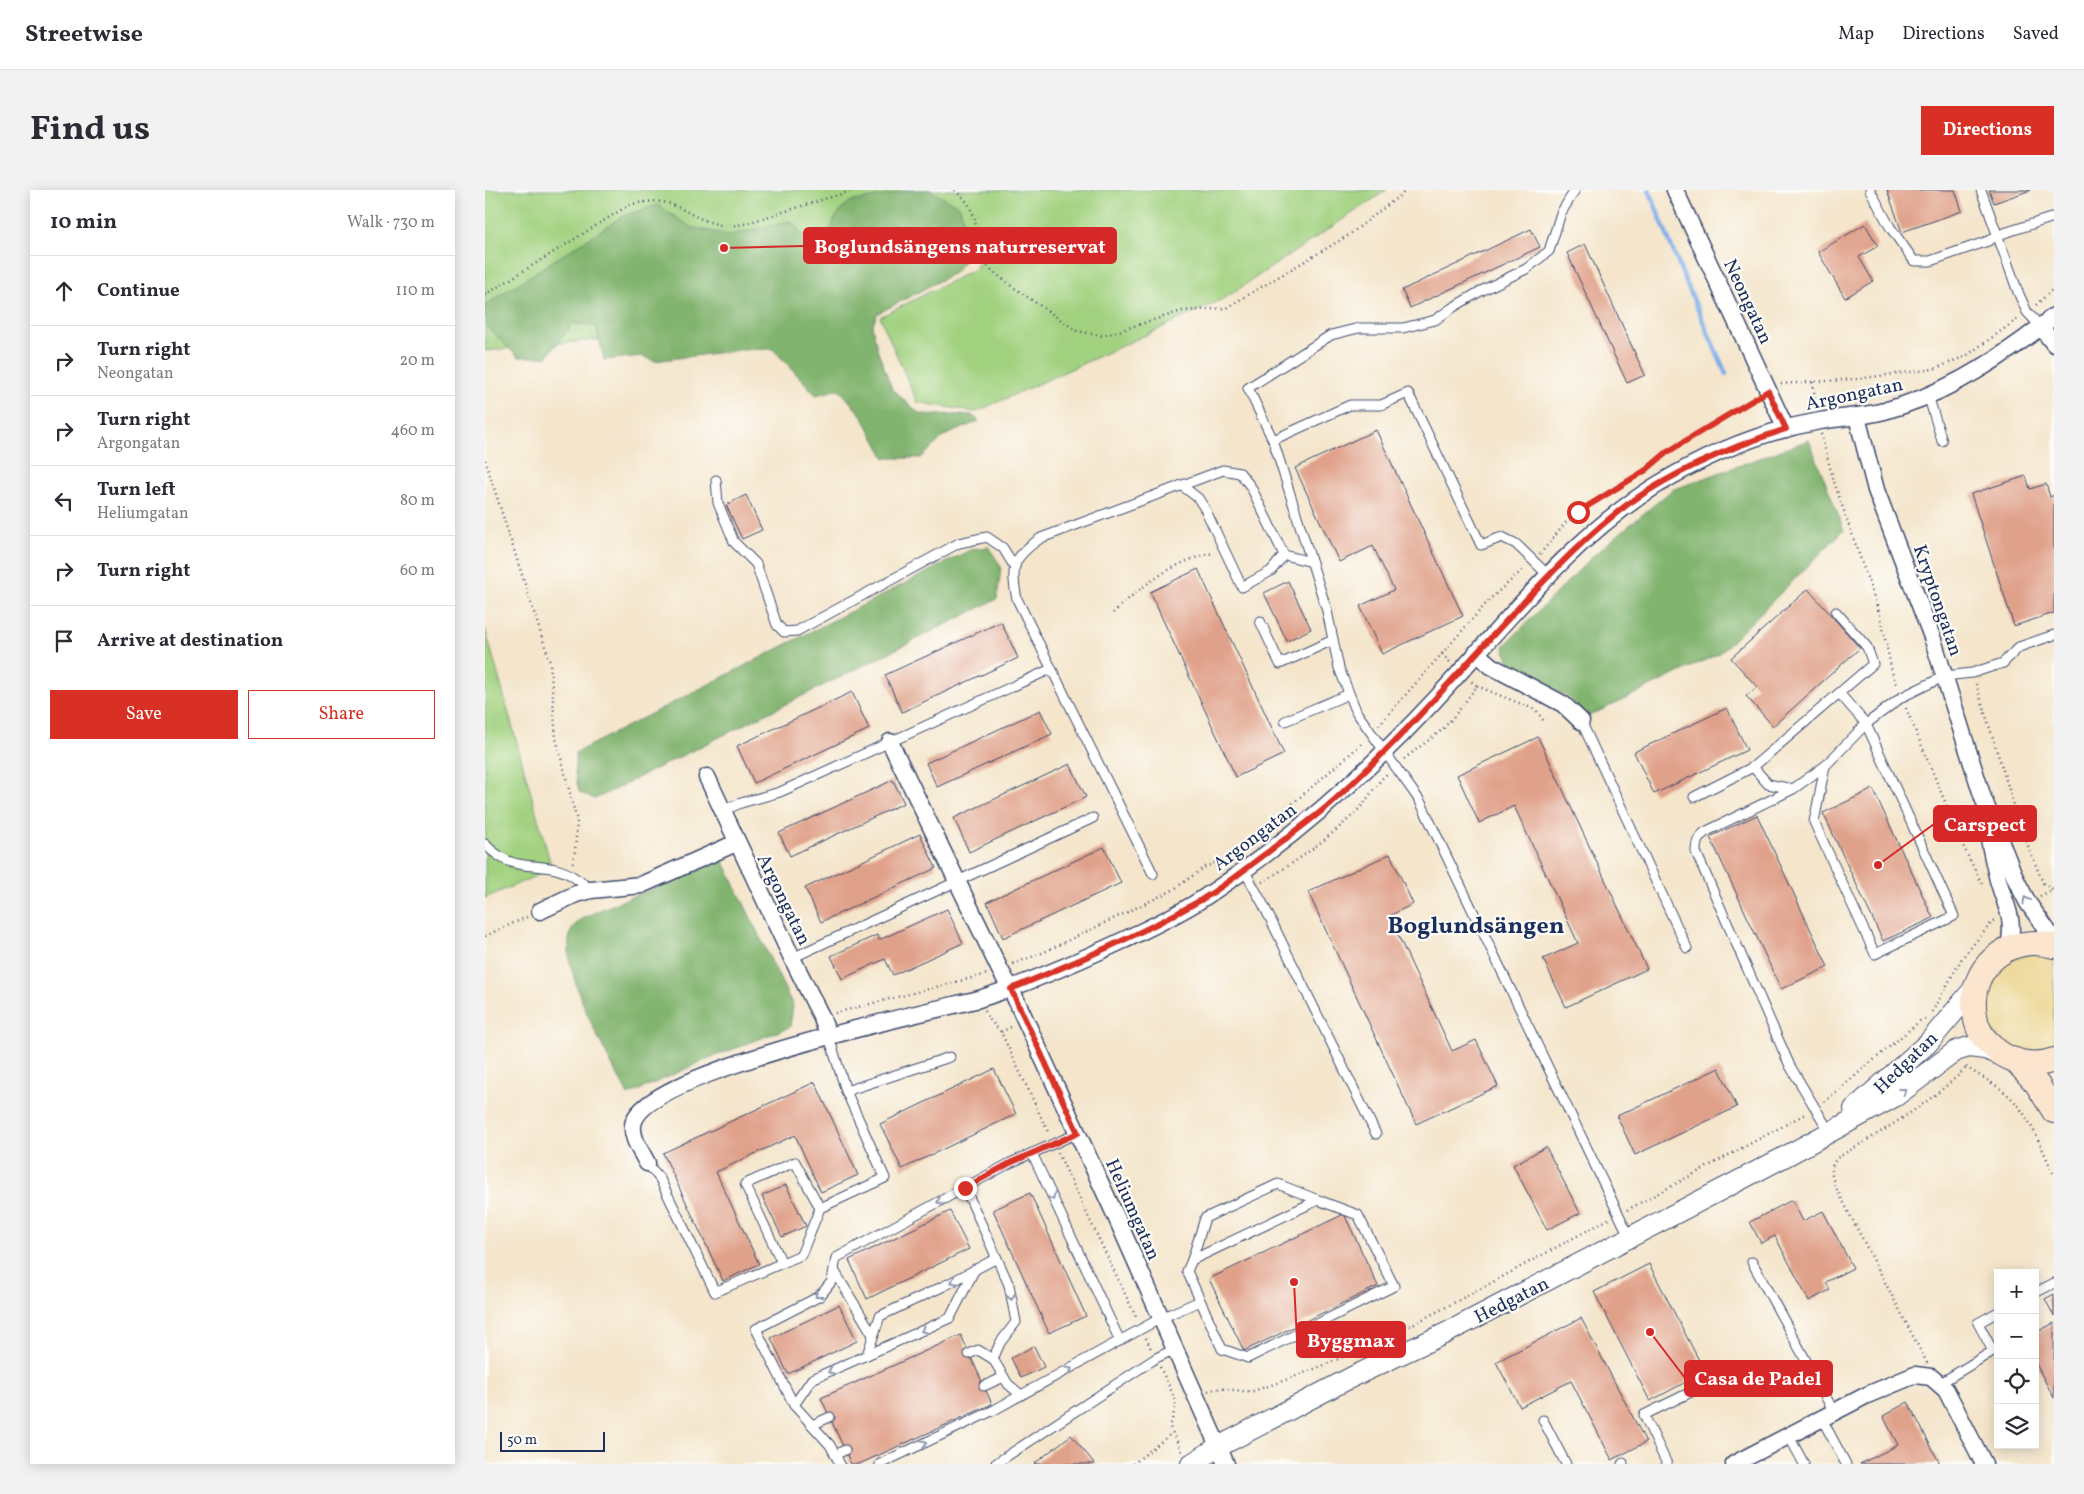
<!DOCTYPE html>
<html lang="en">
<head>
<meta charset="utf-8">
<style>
	body { margin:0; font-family:Vollkorn,serif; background:#f2f2f3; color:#2b2b33 }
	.controls { position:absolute; right:15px; bottom:15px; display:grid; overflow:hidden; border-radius:0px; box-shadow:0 2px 12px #0003 }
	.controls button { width:45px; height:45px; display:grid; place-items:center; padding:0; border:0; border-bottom:1px solid #e1e1e2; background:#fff; color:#2b2b33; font:25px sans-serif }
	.scale { position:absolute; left:15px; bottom:12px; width:105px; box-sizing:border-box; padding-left:5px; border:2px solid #1b2f5e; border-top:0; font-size:14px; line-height:18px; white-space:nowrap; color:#1b2f5e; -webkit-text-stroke:4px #fdfcf7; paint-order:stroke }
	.stop { position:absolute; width:15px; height:15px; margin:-11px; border:4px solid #d93025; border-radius:50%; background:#fff }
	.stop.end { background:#d93025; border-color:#fff; box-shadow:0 1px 5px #0008 }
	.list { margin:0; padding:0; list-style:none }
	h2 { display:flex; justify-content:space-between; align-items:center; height:65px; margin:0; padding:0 20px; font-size:21px }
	h2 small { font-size:16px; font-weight:400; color:#7c7c81 }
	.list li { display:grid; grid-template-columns:32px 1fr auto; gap:15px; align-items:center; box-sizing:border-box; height:70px; padding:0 20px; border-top:1px solid #e1e1e2 }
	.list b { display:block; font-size:19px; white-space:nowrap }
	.list p { margin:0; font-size:16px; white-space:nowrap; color:#7c7c81 }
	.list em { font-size:16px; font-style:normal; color:#7c7c81 }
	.actions { display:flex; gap:10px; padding:15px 20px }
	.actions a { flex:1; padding:11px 0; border:1px solid #d93025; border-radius:0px; text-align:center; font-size:18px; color:#d93025 }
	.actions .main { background:#d93025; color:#fff }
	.icon { flex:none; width:28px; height:28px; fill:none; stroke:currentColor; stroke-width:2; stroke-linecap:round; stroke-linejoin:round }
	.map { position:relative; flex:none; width:1569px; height:1274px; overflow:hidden; border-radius:0px }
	header { display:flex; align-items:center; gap:30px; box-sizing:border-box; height:70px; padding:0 25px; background:#fff; border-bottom:1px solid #e1e1e2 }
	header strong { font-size:24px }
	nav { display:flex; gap:28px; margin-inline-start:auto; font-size:18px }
	.intro { display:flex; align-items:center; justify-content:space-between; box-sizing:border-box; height:120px; padding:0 30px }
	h1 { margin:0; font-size:35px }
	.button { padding:12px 22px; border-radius:0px; background:#d93025; color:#fff; font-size:18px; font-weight:700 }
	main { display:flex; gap:30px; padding:0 30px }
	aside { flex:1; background:#fff; border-radius:0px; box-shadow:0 2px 12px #0003 }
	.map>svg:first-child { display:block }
</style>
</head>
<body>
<header>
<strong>Streetwise</strong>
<nav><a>Map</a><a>Directions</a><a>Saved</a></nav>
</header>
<div class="intro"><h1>Find us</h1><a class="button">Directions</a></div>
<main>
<aside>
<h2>10 min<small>Walk · 730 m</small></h2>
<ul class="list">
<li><svg class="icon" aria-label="ahead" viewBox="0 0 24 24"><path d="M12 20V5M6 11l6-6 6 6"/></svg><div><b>Continue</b></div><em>110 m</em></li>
<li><svg class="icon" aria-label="right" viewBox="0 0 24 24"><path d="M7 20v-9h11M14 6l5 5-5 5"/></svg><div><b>Turn right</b><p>Neongatan</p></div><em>20 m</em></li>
<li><svg class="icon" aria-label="right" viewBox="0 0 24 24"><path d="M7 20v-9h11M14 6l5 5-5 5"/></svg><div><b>Turn right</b><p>Argongatan</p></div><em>460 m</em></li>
<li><svg class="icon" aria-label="left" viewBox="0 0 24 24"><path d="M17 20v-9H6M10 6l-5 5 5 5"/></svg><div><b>Turn left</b><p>Heliumgatan</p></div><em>80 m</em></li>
<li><svg class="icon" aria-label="right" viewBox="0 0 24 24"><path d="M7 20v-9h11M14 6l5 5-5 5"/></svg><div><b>Turn right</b></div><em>60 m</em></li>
<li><svg class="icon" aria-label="arrive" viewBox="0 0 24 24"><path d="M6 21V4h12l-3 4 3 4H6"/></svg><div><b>Arrive at destination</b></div></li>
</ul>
<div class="actions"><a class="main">Save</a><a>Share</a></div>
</aside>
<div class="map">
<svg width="1569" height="1274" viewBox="0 0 1569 1274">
	<rect width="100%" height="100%" fill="#fdfcf7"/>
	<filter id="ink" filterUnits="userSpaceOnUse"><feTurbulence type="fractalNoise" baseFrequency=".02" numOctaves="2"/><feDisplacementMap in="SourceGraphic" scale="10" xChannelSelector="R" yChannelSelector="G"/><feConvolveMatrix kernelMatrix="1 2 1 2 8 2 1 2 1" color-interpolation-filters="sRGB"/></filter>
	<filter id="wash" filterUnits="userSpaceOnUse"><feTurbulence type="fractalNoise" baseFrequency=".0096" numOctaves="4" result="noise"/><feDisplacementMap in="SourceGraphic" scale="20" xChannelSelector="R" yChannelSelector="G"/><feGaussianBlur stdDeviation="1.12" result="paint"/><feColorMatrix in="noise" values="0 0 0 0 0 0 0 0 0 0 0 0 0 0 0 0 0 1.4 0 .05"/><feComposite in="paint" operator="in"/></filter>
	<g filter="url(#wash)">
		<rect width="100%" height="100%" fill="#f4e5cb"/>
		<!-- green -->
		<g fill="#a2d280" stroke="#5e806f">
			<polygon points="0,0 902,0 740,108 674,139 491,222 432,212 395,127 490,79 505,53 502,44 384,115 328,128 0,161"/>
			<polygon points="0,438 67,679 0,708"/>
		</g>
		<!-- forest -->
		<g fill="#81b46e" stroke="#4e7266">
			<polygon points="430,0 444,0 475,17 486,63 469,83 392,124 387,136 392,158 407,199 435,224 487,225 494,231 459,246 436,268 400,268 377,226 354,199 331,205 288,159 254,160 170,171 156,166 119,170 111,136 88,133 62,167 33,167 0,135 0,115 138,26 173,15 205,37 245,45 306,31 327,54 340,53 351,26 364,12"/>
			<polygon points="1324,250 1359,340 1235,463 1102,527 1083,507 1025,477 1019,456 1110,364 1187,300"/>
			<polygon points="504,357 516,377 512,409 110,609 94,602 90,583 90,563 487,359"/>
			<path d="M 238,670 L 308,816 L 305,837 L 225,868 L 143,905 C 127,874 62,763 91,734 C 100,725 127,715 139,710 C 172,697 205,684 238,670 Z"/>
		</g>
		<!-- sand -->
		<polygon fill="#eeda9e" stroke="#84847e" points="1550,762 1569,767 1569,858 1555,863 1538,862 1522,855 1509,843 1501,828 1498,812 1501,796 1520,771"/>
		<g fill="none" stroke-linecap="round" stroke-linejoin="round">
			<!-- stream -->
			<polyline stroke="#7dade8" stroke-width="4.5" points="1164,0 1197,83 1241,184"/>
		</g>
		<g id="blocks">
			<!-- building -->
			<g fill="#e0a18a">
				<polygon points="1402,0 1470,0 1477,21 1417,42"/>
				<polygon points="1504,0 1546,0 1509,13"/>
				<polygon points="1380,34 1393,56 1374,67 1388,91 1360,108 1333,62"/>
				<polygon points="1046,39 1055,57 925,118 917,100"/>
				<polygon points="1100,54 1160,185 1142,193 1082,63"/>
				<polygon points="891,240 978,426 897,464 875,416 909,400 888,356 854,372 810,278"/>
				<polygon points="1541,286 1545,299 1561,294 1565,307 1569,305 1569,423 1529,436 1486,304"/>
				<polygon points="261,305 277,340 257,349 241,315"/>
				<polygon points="713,379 799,564 751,587 665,402"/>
				<polygon points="803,391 826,439 802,451 779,403"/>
				<polygon points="1323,399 1375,458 1288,536 1261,506 1272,497 1246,468"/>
				<polygon points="516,432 533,468 417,522 400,485"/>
				<polygon points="367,502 384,539 269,593 252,556"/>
				<polygon points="1242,518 1262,560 1169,604 1149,562"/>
				<polygon points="555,520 567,544 452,597 441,573"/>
				<polygon points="1053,547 1162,779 1081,817 1058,769 1093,753 1029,616 994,633 972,585"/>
				<polygon points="585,574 601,607 484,662 469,628"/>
				<polygon points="408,590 419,613 305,666 294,643"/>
				<polygon points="1388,599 1448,728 1398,751 1338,623"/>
				<polygon points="1272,625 1343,777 1296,799 1225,647"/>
				<polygon points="435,644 451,678 336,732 320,698"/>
				<polygon points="619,657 636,693 518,748 502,712"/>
				<polygon points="905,664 928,714 904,726 967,861 991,850 1013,896 931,934 823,702"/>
				<polygon points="462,719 478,753 408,785 400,769 357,789 346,766 392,745 394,750"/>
				<polygon points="1234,878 1252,917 1150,965 1132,926"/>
				<polygon points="509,879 531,924 417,979 395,934"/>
				<polygon points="330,892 373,985 336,1002 310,945 231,982 274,1074 238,1091 178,963"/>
				<polygon points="1061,957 1095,1023 1062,1040 1028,975"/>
				<polygon points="301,995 321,1036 297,1047 277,1006"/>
				<polygon points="545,1003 601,1126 564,1143 508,1020"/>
				<polygon points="1307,1010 1318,1031 1338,1021 1368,1078 1341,1092 1345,1100 1324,1111 1290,1046 1276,1053 1265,1032"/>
				<polygon points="465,1021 484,1059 382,1109 364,1070"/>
				<polygon points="859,1024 893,1096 759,1161 724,1089"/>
				<polygon points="1164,1074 1220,1182 1165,1211 1109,1102"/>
				<polygon points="1569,1104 1569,1126 1560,1109"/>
				<polygon points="354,1115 372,1151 303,1184 286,1148"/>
				<polygon points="1096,1128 1161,1252 1127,1270 1086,1191 1035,1217 1011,1172"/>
				<polygon points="1569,1133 1569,1208 1550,1172 1550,1143"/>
				<polygon points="476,1145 507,1214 374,1274 366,1274 336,1208"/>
				<polygon points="549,1156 559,1177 536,1188 526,1168"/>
				<polygon points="1423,1212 1455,1274 1375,1274 1413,1255 1398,1226"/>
				<polygon points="586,1245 610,1274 549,1274"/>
			</g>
		</g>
	</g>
	<g filter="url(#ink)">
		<use href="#blocks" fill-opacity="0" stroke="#3c4a6e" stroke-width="1"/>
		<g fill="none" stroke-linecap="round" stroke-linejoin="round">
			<!-- service casing -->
			<g stroke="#3c4a6e" stroke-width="11">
				<g id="service">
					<polyline points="1385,0 1405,37 1429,71 1445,71 1503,51 1513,45 1569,27"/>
					<polyline points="1496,0 1533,102 1542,122 1556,137"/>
					<polyline points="1443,205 1457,251"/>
					<polyline points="788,250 763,198 846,145 874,138 918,138 950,130 967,118 994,102 1041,79 1064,61 1076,23 1090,0"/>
					<polyline points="231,290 233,313 249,352 271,374 292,435 299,442 312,441 474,353 502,347 518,358 529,376"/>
					<polyline points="696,295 713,308 720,319 757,397 786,381 799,365"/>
					<polyline points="1064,386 1031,354 1017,347 996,355 923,203 896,215 865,215 788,250 842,421 854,478 872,523 935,611 1145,1048"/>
					<polyline points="775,431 795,474 848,450"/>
					<polyline points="800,531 864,504"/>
					<polyline points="1096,531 1202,758"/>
					<polyline points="1340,576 1329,632 1390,764 1469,726 1381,534 1355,504"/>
					<polyline points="1268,577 1283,594 1308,599"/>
					<polyline points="1209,607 1268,577 1388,474 1382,457 1351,422"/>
					<polyline points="237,621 256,613 295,602 566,479"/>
					<path d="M 0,654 C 8,663 21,672 33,674 C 54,678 73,675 90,688 C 97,693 101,694 106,700"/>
					<polyline points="759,680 778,714 891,944"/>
					<path d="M 668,684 L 532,409 C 525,376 528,367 556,348 L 738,280 L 755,283 L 766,297 L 799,365 L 827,372"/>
					<polyline points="307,768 608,628"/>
					<polyline points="361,901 465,867"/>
					<path d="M 1344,941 L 1305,876 L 1211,662 C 1211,652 1213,648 1220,642 L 1308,599 L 1340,576 L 1381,534 L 1417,507 L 1460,486 L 1487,483 L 1518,473 L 1534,457 L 1569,445"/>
					<polyline points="547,963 635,1151"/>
					<polyline points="162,973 175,989 230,1102 316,1065 335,1018 400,988 361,901 344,847"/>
					<polyline points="480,998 524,1095 531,1132 515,1153 508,1169 523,1194 536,1205"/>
					<polygon points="833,1010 873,1025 909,1096 763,1168 737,1159 702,1081 707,1070"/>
					<polyline points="707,1070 720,1028 793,994 833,1010"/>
					<polyline points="1267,1072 1349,1222"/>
					<polyline points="297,1073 260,994 310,972 335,1018"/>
					<polyline points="349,1080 388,1145"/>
					<polyline points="1550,1103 1569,1093"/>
					<polyline points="484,1164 493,1160 508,1169"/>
					<polyline points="382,1165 465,1128 490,1079"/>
					<polyline points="1454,1194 1508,1161 1493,1133 1513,1122"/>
					<polyline points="499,1196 519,1187"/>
					<polyline points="309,1215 327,1189 382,1165 395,1126 459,1096 512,1068"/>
					<polyline points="1337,1229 1361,1274"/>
					<polyline points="1058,1230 1081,1274"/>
					<polyline points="327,1235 345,1227"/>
					<polyline points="1304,1246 1319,1274"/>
					<polyline points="350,1265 360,1260"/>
					<polyline points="355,1274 345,1255 309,1215 271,1139 335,1106 347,1091 351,1068 525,973 593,943"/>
					<polyline points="395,1274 509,1220 676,1128 715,1111"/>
					<polyline points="510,1274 671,1168 690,1159"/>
					<polyline points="1137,1274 1138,1273"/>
					<polyline points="1182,1274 1159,1225 1208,1201"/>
				</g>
			</g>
			<!-- minor casing -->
			<g stroke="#3c4a6e" stroke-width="19">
				<g id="minor">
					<polyline points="1190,0 1301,239"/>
					<polyline points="1556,137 1569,154"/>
					<polyline points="1372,227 1391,300 1447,447 1498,608 1531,690 1543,713 1569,750"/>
					<polyline points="991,463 1006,476 1078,514 1096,531"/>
					<polyline points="405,552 515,780 526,799 632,1029 741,1274"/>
					<polyline points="222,587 307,768 336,826 344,847"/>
					<path d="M 1501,630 C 1504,651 1508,670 1513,690 C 1521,718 1530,727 1524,757"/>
					<polyline points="55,721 91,704 106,700 156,695 251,653"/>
					<path d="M 162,973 C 156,961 144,945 149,931 C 166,881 437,823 494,809 C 544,793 592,772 639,750 C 666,737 695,724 720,707 C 804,652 879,586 947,513 C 1018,437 1083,350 1172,295 C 1221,265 1278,241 1335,231 C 1356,227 1378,227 1399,221 C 1462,204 1519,167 1569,126"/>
					<polyline points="1249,1274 1382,1205 1430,1185 1446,1187 1461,1200 1499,1274"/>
				</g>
			</g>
			<!-- tertiary casing -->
			<g stroke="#3c4a6e" stroke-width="22">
				<g id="tertiary">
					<polyline points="1369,919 1443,853 1491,796"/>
					<polyline points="706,1274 733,1257 867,1187 961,1143 1303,965 1411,906 1471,861 1484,857 1500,859 1518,866"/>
				</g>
			</g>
			<!-- secondary casing -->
			<g stroke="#3c4a6e" stroke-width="26">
				<g id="secondary">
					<path d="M 1569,756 C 1525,742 1481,778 1490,825 C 1491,833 1494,842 1500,849 C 1503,853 1508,856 1511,860 C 1527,873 1550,877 1569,870"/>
					<polyline points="1530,870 1552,894 1569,921"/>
				</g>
			</g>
			<!-- path -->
			<g stroke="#3c4a6e" stroke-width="2.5" stroke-dasharray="1 4" stroke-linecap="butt">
				<polyline points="470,0 483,13 489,26 498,69 504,78 525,95 592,141 618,146 697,121 741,118 864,45 922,0"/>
				<path d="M 0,105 L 144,15 C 192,2 196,27 236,35 C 243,37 252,35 259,34 L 369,0"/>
				<polyline points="1551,115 1569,98"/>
				<polyline points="1328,192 1331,217"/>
				<polyline points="1296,194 1371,189 1449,179 1481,166 1533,129"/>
				<polyline points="1336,244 1349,292 1395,425 1407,482 1412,497"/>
				<polyline points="0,270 65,472 71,548 92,631 90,661 87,675"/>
				<polyline points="1055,364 1082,331 1104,314 1161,280 1181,263 1272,207"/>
				<path d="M 628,423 C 656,396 689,371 728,363"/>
				<polyline points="957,464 965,472"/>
				<polyline points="1491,494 1537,641 1558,693 1569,700"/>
				<polyline points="992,496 1051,520 1060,533"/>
				<polyline points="1421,518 1480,660 1497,694"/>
				<polyline points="894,535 1006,408 1040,378"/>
				<polyline points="919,569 957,540 971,524 992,496 986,491"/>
				<path d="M 777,692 C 812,672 844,648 873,620 C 884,609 890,594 902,584"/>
				<polyline points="1555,706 1567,700"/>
				<polyline points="0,746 42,727"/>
				<polyline points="528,774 557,763 688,700 720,677 735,671 760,657 771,645 879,552"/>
				<polyline points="500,821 504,829 516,842 564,944"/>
				<polyline points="1447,822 1477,768 1509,730"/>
				<polyline points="350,823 502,784"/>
				<polyline points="516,842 528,836"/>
				<path d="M 1481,877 C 1496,887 1513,895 1526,908 C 1546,928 1557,959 1569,985"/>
				<polyline points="1339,912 1435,831 1441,829"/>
				<polyline points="573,963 652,1129"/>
				<polyline points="1142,1020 1322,923"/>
				<polyline points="661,1148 666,1159"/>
				<path d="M 1442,1173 L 1350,996 C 1346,984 1344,978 1352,968 C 1397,941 1444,915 1482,877"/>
				<polyline points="675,1177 690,1209 691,1215 685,1237 697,1262"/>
				<path d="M 723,1201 C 739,1195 753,1203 768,1201 C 894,1161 1008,1090 1124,1029"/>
				<polyline points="648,1274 687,1243"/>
			</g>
			<!-- service -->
			<use href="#service" stroke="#fff" stroke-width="9"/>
			<!-- minor -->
			<use href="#minor" stroke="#fff" stroke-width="16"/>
			<!-- tertiary -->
			<use href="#tertiary" stroke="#fff" stroke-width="20"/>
			<!-- secondary -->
			<use href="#secondary" stroke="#fce5cf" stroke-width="24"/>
		</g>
		<!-- one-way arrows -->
		<defs><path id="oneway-chevron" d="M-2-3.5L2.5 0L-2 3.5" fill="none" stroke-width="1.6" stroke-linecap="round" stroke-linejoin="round" transform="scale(1.25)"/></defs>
		<g stroke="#8d97ae">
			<use href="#oneway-chevron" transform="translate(1541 710) rotate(-119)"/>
			<use href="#oneway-chevron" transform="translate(1418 901) rotate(-38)"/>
			<use href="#oneway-chevron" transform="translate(567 1007) rotate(65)"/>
			<use href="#oneway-chevron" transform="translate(455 1011) rotate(152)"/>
			<use href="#oneway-chevron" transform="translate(469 1091) rotate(152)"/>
			<use href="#oneway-chevron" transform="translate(333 1105) rotate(142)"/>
			<use href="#oneway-chevron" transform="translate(526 1107) rotate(79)"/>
			<use href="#oneway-chevron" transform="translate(439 1140) rotate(156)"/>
			<use href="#oneway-chevron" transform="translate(584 1180) rotate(-29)"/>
			<use href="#oneway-chevron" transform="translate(346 1181) rotate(157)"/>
			<use href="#oneway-chevron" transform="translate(439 1253) rotate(-25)"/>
		</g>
	</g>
	<g fill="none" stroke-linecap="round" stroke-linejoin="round" filter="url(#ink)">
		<!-- route -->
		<path stroke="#d93025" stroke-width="6" d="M 480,998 L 525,973 L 593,943 L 526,799 C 591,772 655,745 716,710 C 738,697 759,680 779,665 C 801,648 824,632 845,614 C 914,552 973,482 1037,414 C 1070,379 1104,343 1143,314 C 1191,280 1245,257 1301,239 L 1283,201 L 1210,245 L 1181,263 L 1161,280 L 1093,322"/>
	</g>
	<g text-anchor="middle" stroke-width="4.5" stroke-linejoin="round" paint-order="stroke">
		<!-- street labels -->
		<g font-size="19" fill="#1b2f5e" stroke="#fdfcf7">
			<text transform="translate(1264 111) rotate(65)" y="7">Neongatan</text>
			<text transform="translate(1369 203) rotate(-12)" y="7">Argongatan</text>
			<text transform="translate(1454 410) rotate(71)" y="7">Kryptongatan</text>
			<text transform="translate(769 646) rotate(-37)" y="7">Argongatan</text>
			<text transform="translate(300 709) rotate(64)" y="7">Argongatan</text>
			<text transform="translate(1420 872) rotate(-44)" y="7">Hedgatan</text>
			<text transform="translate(649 1019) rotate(66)" y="7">Heliumgatan</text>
			<text transform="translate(1026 1109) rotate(-27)" y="7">Hedgatan</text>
		</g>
		<!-- district labels -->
		<g font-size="24" font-weight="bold" fill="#1b2f5e" stroke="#fdfcf7">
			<text x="991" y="743">Boglundsängen</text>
		</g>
	</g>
	<!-- callouts -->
	<path fill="none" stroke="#d62828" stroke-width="2" d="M239 58L319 56M1393 675L1449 634M809 1092L812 1150M1165 1142L1200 1188"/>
	<g fill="#d62828" stroke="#fdfcf7" stroke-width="2">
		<circle cx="239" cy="58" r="5"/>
		<circle cx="1393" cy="675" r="5"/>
		<circle cx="809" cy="1092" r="5"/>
		<circle cx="1165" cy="1142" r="5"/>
	</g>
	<g fill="#d62828" stroke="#d62828" stroke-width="2">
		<rect x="319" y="38" width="312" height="35" rx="5"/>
		<rect x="1449" y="616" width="102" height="35" rx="5"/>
		<rect x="812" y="1132" width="108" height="35" rx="5"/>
		<rect x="1200" y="1171" width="147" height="35" rx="5"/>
	</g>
	<g font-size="20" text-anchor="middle" font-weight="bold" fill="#fff">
		<text x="475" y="63">Boglundsängens naturreservat</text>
		<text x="1500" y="641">Carspect</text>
		<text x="866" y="1157">Byggmax</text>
		<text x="1273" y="1195">Casa de Padel</text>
	</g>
</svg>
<div class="controls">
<button>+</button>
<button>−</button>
<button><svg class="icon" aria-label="locate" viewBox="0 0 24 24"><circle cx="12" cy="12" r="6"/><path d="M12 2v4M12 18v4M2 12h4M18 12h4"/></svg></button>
<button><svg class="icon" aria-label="layers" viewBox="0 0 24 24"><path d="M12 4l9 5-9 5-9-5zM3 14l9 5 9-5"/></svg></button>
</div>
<div class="scale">50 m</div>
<div class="stop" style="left:1093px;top:322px"></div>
<div class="stop end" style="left:480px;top:998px"></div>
</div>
</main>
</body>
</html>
